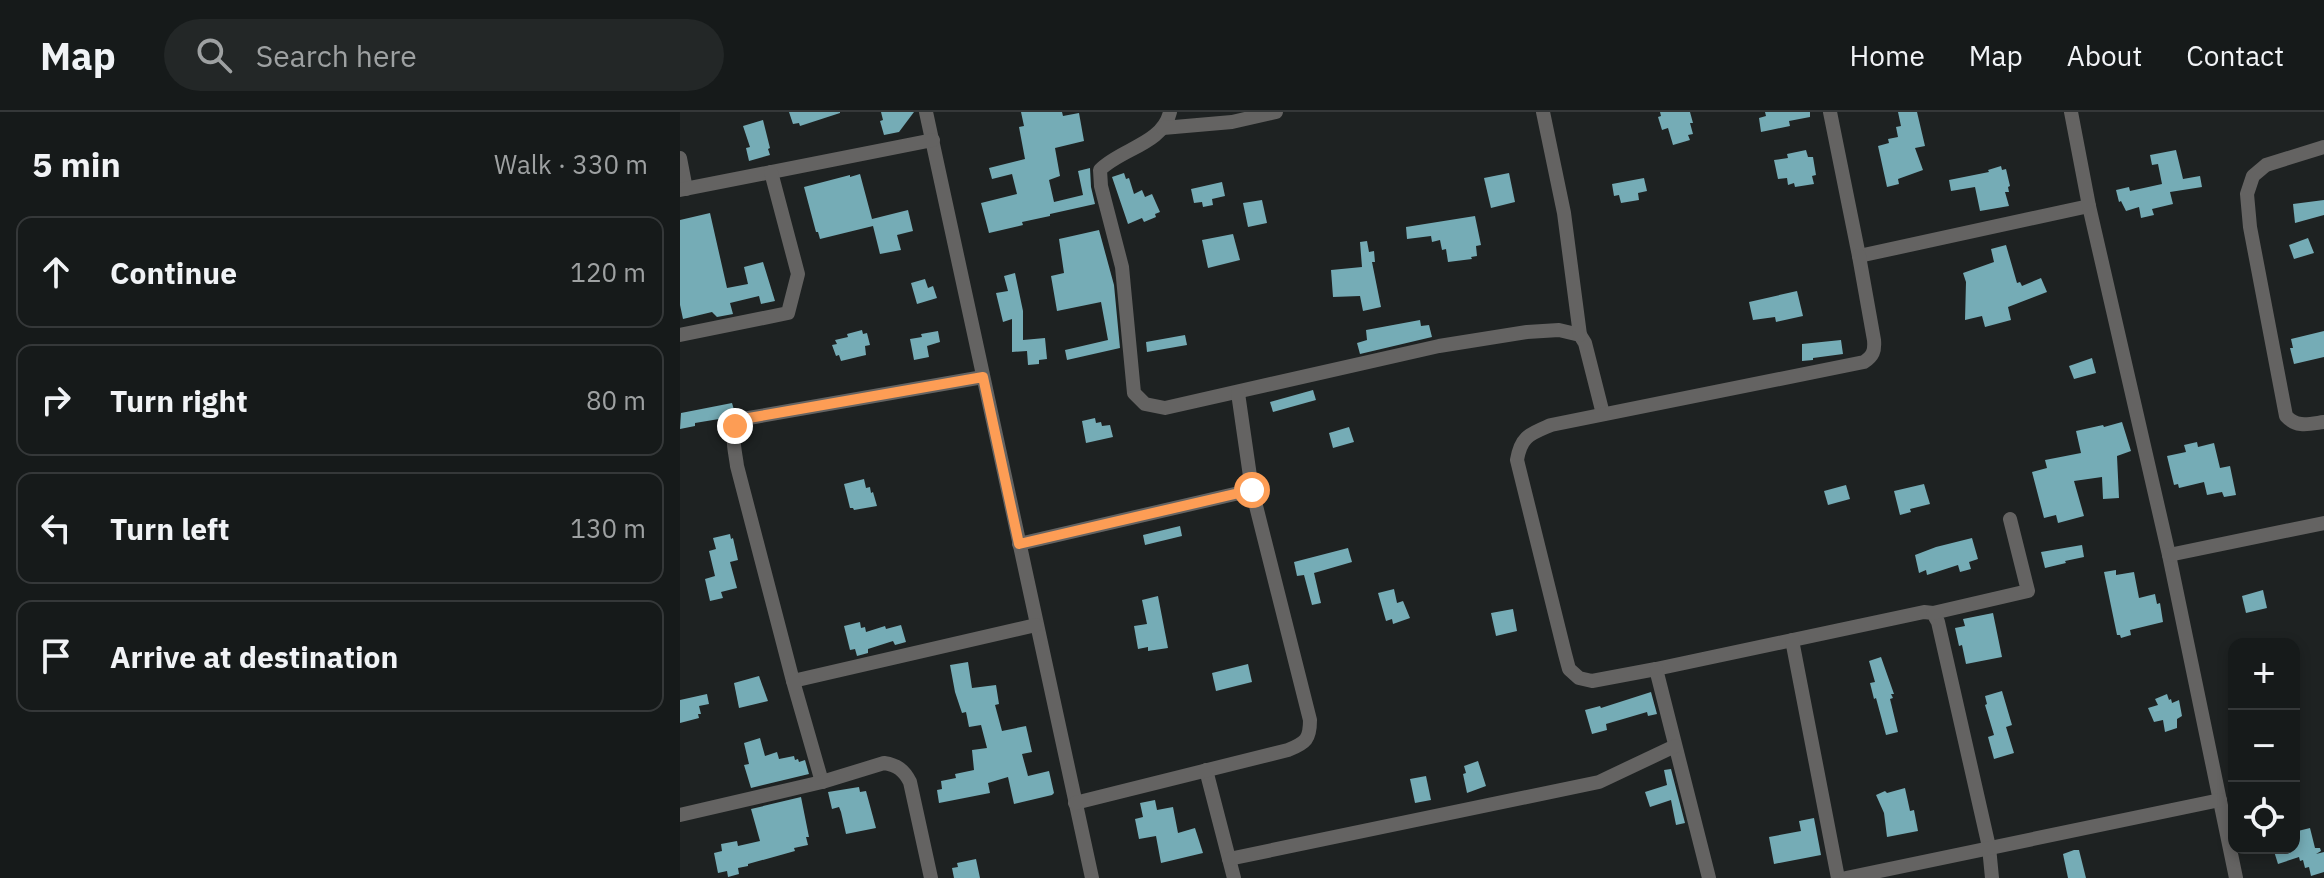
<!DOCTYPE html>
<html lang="en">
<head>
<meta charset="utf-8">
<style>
	body { margin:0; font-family:"IBM Plex Sans",sans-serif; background:#232727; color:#f1f3f6 }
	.controls { position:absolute; right:24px; bottom:24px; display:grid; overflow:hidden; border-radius:16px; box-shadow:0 4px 12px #0003 }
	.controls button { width:72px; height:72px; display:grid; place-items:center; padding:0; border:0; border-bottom:2px solid #353839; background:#161a1a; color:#f1f3f6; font:40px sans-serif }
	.stop { position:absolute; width:24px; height:24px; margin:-18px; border:6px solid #fd9d55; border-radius:50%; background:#fff }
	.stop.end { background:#fd9d55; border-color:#fff; box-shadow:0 2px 8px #0008 }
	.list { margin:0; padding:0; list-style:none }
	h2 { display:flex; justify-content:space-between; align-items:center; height:104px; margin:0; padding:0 32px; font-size:34px }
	h2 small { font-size:26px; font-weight:400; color:#9ea1a2 }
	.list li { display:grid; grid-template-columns:52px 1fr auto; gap:24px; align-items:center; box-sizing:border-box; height:112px; margin:0 16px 16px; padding:0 16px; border:2px solid #353839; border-radius:16px }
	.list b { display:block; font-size:30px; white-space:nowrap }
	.list em { font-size:26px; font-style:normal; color:#9ea1a2 }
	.icon { flex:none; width:44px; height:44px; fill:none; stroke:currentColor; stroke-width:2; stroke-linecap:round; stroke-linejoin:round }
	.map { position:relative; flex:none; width:1644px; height:766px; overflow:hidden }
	header { display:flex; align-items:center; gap:48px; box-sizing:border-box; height:112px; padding:0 40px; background:#161a1a; border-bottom:2px solid #353839 }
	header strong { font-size:38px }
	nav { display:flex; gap:44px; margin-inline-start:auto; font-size:28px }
	.search { width:560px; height:72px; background:#232727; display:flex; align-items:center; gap:20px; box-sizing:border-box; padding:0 28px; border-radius:44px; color:#9ea1a2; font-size:30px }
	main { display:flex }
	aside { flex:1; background:#161a1a }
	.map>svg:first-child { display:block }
</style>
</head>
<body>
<header>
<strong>Map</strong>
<div class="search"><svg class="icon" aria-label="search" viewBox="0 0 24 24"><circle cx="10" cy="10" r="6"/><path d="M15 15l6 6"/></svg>Search here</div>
<nav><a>Home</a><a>Map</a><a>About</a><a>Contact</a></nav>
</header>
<main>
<aside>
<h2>5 min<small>Walk · 330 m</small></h2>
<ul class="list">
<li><svg class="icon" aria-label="ahead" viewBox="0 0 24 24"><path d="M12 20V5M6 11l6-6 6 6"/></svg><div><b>Continue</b></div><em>120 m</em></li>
<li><svg class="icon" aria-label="right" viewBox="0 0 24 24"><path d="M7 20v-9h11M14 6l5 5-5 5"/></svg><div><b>Turn right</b></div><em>80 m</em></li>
<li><svg class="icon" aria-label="left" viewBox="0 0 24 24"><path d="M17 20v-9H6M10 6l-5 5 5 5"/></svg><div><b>Turn left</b></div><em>130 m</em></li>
<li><svg class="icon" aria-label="arrive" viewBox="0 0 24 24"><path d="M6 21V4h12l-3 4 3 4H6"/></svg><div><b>Arrive at destination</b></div></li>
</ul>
</aside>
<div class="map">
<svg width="1644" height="766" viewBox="0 0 1644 766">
	<rect width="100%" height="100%" fill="#1e2222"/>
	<!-- building -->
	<g fill="#75acb6">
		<polygon points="109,0 160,0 160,1 120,14 119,11 113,12"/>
		<polygon points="201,0 234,0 219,20 204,23 200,9 203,8"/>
		<polygon points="341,0 382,0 383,4 399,1 404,29 375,36 380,64 369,68 374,90 403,83 398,59 410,56 411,75 415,92 370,102 370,104 342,110 343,113 309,121 301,91 337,82 332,62 312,67 309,56 345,47 339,15 344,14"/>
		<polygon points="980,0 1010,0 1013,11 1010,11 1013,22 1008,23 1010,28 993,33 988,16 982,18 978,5 981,4"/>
		<polygon points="1085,0 1130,0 1130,5 1109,9 1110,14 1081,20 1079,6 1086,4"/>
		<polygon points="1218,0 1237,0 1245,34 1235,36 1243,58 1218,67 1219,72 1207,75 1198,34 1209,31 1208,27 1218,25 1216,15 1221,14"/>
		<polygon points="83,8 90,36 88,37 90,43 69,49 66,36 70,35 63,14"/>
		<polygon points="1126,38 1128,45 1133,45 1136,63 1132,64 1134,72 1115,75 1114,71 1108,73 1107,66 1098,67 1094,48 1108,46 1107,42"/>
		<polygon points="1496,38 1503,67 1520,64 1522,75 1490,80 1493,92 1472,97 1474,103 1461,106 1459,95 1446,99 1441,89 1439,90 1436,78 1449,75 1450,79 1482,72 1478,52 1472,53 1470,43"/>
		<polygon points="1321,54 1322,58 1326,57 1330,74 1328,75 1329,80 1325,80 1329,94 1300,99 1295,75 1271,79 1269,68 1309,60 1308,58"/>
		<polygon points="444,61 446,67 449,66 454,82 462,78 465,85 472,82 480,100 475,102 476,105 464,110 462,106 448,112 432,65"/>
		<polygon points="829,61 835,90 811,96 804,66"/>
		<polygon points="180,62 192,107 228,98 233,119 217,123 221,138 200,142 193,114 140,127 138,120 136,120 124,75 170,63 170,65"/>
		<polygon points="964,66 967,79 958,81 959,88 941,91 939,83 934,84 932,72"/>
		<polygon points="542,70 545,84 532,87 533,93 523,95 522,90 514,91 511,77"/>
		<polygon points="582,88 587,111 568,115 563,91"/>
		<polygon points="1644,88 1644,103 1615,111 1613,92"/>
		<polygon points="30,101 47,176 68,172 64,155 83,150 95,189 81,192 79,184 50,191 53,202 37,205 32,200 3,207 0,193 0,108"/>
		<polygon points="795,104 801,133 796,134 797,144 791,145 792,147 768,150 766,137 762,138 760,128 752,130 751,124 727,127 726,115"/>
		<polygon points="419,118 434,173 440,236 387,248 385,238 428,228 421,190 377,199 371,164 384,161 379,127"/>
		<polygon points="553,122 560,148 528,156 522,128"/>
		<polygon points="1628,126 1634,141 1614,147 1609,133"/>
		<polygon points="687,129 689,140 694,139 695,150 692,150 701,195 683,199 680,184 653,185 651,158 682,155 680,130"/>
		<polygon points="1326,133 1337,171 1340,170 1342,174 1361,166 1367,180 1328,195 1331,208 1305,215 1302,204 1285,208 1286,170 1283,161 1314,150 1311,137"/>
		<polygon points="335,161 343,199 343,228 365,226 367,247 359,248 359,252 348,253 347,239 332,240 332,207 323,210 316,181 328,179 324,164"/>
		<polygon points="245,167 248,176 253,174 257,186 237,192 231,171"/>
		<polygon points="1117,179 1123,204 1096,210 1095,205 1073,208 1069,190"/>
		<polygon points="740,208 741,214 749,213 752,225 680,242 677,231 687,228 686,218"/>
		<polygon points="182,218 183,222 187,221 190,233 185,234 186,243 161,249 159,243 156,244 152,233 157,232 155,228 168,225 167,222"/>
		<polygon points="258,219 260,230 247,234 249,245 234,248 230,227 242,225 241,222"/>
		<polygon points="1644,219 1644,245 1614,252 1610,236 1613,236 1611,227"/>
		<polygon points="505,223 507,233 467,240 466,230"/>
		<polygon points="1161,228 1163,242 1133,246 1133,248 1122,249 1122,232"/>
		<polygon points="1412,246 1416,261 1394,267 1389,254"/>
		<polygon points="633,278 636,288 593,300 590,290"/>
		<polygon points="52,291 55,301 51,305 15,311 15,314 0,317 1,301"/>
		<polygon points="415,306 416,311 421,310 422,314 430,313 433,325 406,331 402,309"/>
		<polygon points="1442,310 1451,339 1437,344 1439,386 1423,387 1422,365 1394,369 1404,404 1378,411 1376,403 1364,406 1352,360 1367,356 1365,348 1401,341 1396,319 1423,313 1424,315"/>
		<polygon points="669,315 674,330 653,336 649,321"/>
		<polygon points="1517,330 1518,335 1534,331 1540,356 1550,354 1556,383 1544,385 1542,380 1527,383 1524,370 1499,376 1498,372 1494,373 1487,344 1506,340 1504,333"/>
		<polygon points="184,367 186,376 190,375 191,381 193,380 197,394 174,398 173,396 170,396 164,372"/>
		<polygon points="1244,372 1250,392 1230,397 1231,400 1220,403 1214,379"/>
		<polygon points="1166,373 1170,387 1148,393 1144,379"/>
		<polygon points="500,414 502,424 465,433 463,423"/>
		<polygon points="50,422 51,427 53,426 58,448 50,450 57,476 41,480 43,486 30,489 25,467 35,464 29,439 36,437 33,426"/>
		<polygon points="1292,426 1298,447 1289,450 1291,457 1280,460 1278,453 1247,463 1246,458 1239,461 1235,443 1256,435"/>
		<polygon points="1402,433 1404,445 1385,449 1386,451 1365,456 1361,440"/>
		<polygon points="668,436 672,450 634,461 641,491 632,493 624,463 617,464 614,450"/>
		<polygon points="1436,458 1436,463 1454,460 1459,486 1475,482 1477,492 1480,491 1483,510 1450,518 1451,523 1441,526 1440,523 1437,523 1424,460"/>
		<polygon points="714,477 717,491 723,489 730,506 713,512 712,507 706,509 698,481"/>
		<polygon points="1583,478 1587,496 1566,501 1562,484"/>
		<polygon points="478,484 488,536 468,539 468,535 458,537 454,514 467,512 462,488"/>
		<polygon points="833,497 837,519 816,524 811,501"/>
		<polygon points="1313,501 1322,545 1286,552 1282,533 1279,534 1275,516 1285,514 1283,507"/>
		<polygon points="180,510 181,516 185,515 186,520 205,514 206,517 221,513 226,530 215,533 213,529 188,537 188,541 177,544 175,537 170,538 164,514"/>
		<polygon points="1201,545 1214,582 1211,582 1213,586 1210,587 1218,620 1206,623 1196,586 1194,587 1190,571 1195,570 1189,549"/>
		<polygon points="288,550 292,576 316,573 319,592 315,593 322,619 346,614 352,640 342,642 348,664 369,659 374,681 372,683 334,692 328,665 308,671 310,681 259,691 257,678 262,677 261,669 276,666 275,662 294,658 292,638 307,636 301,613 289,615 286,600 282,601 275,580 270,553"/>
		<polygon points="568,552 572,570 536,579 532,561"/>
		<polygon points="79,564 88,589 59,596 54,571"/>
		<polygon points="1322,579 1332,613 1326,615 1334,641 1314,647 1308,625 1314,623 1305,593 1307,592 1305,584"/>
		<polygon points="971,580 977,602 968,604 967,600 926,612 927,618 912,622 905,598 920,594 921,596"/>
		<polygon points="27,582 29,592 19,594 21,602 18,602 19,606 0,611 0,588"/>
		<polygon points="1487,582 1489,588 1491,587 1492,591 1499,588 1502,604 1497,607 1497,616 1485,620 1483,608 1474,610 1468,596 1478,593 1475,587"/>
		<polygon points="80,626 85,644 97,640 99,647 114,644 115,648 118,647 119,650 125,648 129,662 71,676 64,653 69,652 64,631"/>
		<polygon points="798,649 806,674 787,681 783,662 786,661 784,654"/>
		<polygon points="991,657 1005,711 996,713 991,688 970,695 965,680 987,673 984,658"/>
		<polygon points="746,664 751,688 735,691 730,667"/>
		<polygon points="179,675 180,680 186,679 196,716 166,722 161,700 159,695 152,697 148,680"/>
		<polygon points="1225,676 1230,699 1234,698 1238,719 1207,725 1204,701 1196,683 1205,679 1207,681"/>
		<polygon points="121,685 129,725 126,725 128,733 114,736 115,739 68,752 68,754 58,756 59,762 48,765 47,759 38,761 34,741 42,739 41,732 57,729 58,734 80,729 71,697"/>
		<polygon points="475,688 477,698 493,695 498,721 515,716 523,741 481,751 476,724 459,727 455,707 463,705 460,691"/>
		<polygon points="1134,706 1141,743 1094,752 1089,725 1121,719 1119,709"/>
		<polygon points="1630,716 1635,736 1640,736 1641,739 1636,742 1644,740 1644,760 1631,764 1629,755 1625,756 1623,748 1620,749 1619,745 1598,752 1593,736 1614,736 1614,720"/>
		<polygon points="1394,738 1399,738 1406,766 1388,766 1383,742"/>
		<polygon points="296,747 300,766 274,766 272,756 278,755 277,751"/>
	</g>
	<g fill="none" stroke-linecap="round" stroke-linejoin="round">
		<!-- minor -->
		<g stroke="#646362" stroke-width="14">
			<polyline points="246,0 412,766"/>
			<path d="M 490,0 C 483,32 440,37 420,58 L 421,74 L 442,155 L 454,281 L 465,292 L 485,296 L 759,234 L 847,220 L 879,218 L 900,223 L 905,231 L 923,302"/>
			<polyline points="863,0 884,101 900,223"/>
			<polyline points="1150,0 1179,144 1409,94"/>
			<polyline points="1391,0 1409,94 1489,443 1556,766"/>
			<polyline points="483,16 552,10 596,0"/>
			<path d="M 1644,35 L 1586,53 L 1573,64 L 1567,82 L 1570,115 L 1606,304 C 1617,316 1629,312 1644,310"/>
			<polyline points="0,46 6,77"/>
			<polyline points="0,78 253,28"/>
			<path d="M 1179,144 L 1194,228 C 1195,239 1193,244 1184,250 L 871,313 C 850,322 841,324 837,348 L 885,542 L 889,557 L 899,566 L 912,569 L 976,557 L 1244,500 L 1253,501 L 1258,510 L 1309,735 L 1312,766"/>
			<polyline points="0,223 108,201 118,162 91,60"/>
			<polyline points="339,432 572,378 558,281"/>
			<polyline points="1489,443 1644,411"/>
			<polyline points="1253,501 1348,479 1330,407"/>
			<polyline points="1112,528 1158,766"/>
			<polyline points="976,557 1029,766"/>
			<polyline points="113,569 356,513"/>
			<polyline points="526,658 554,766"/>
			<path d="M 142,670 L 113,569 L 57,354 C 55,336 48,319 63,307 L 303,265"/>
			<path d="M 395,691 L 608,638 C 626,631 630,627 630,608 L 572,378"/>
			<path d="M 0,703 L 142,670 L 204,651 C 217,653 224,658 230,670 L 251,766"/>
			<polyline points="549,747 919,670 995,634"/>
			<polyline points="1166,766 1540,688"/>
		</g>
	</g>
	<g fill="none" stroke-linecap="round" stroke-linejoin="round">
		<!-- route -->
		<polyline stroke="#fd9d55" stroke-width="10" points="55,314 63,307 303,265 339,432 572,378"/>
	</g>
</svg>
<div class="controls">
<button>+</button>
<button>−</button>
<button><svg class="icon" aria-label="locate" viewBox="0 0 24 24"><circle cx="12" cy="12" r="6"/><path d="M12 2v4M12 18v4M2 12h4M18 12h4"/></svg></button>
</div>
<div class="stop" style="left:572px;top:378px"></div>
<div class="stop end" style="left:55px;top:314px"></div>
</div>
</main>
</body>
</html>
